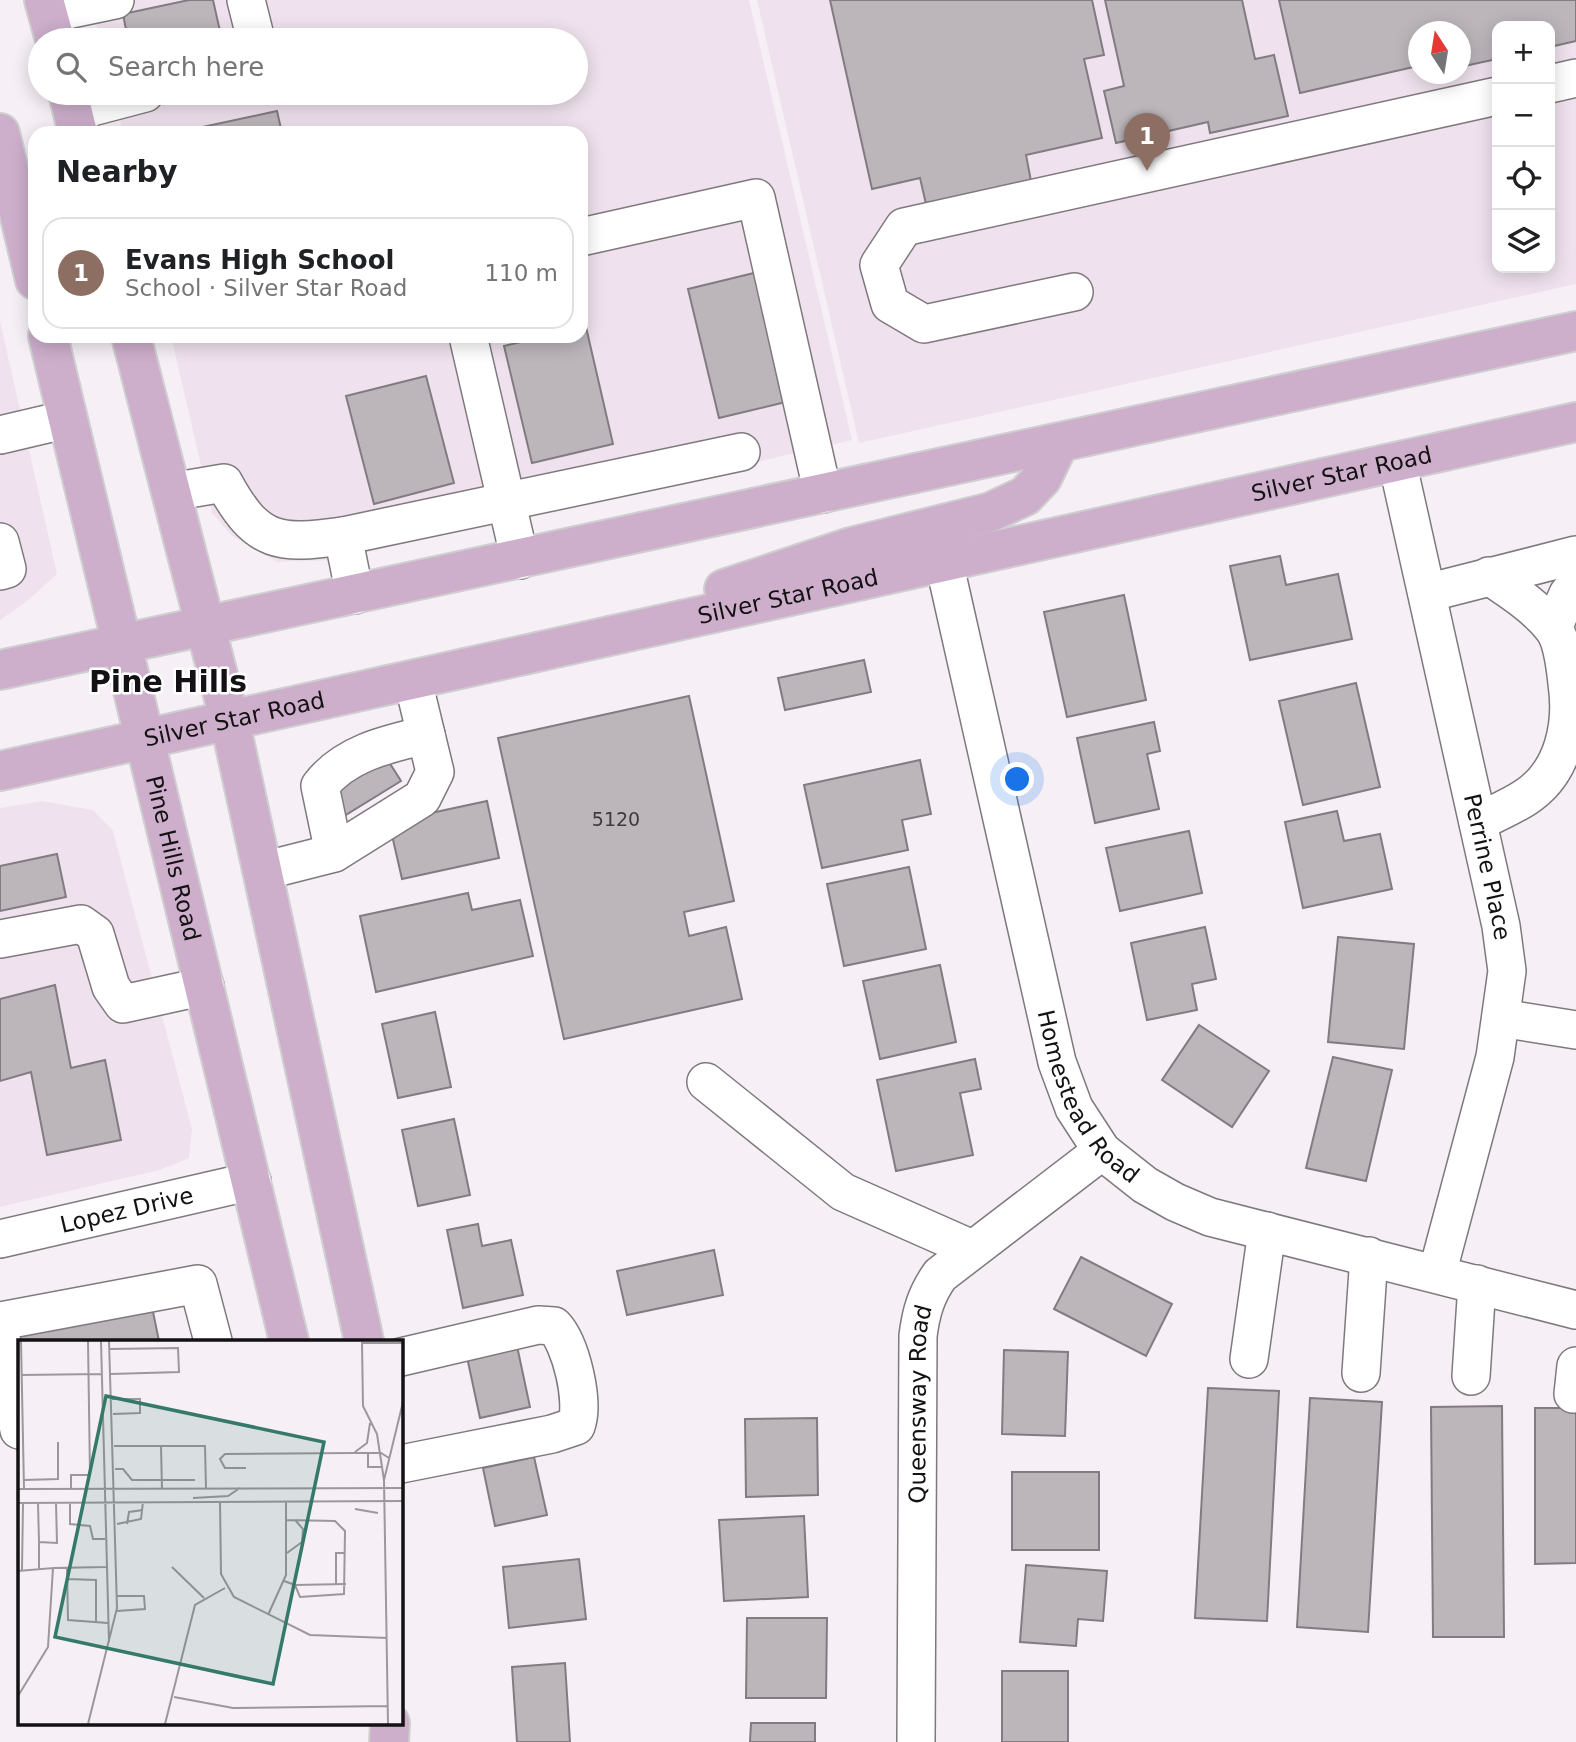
<!DOCTYPE html>
<html lang="en">
<head>
<meta charset="utf-8">
<style>
	body { margin:0; font-family:"DejaVu Sans",sans-serif; background:#f6f6f6; color:#202124 }
	.controls { position:absolute; right:21px; top:21px; display:grid; overflow:hidden; border-radius:14px; box-shadow:0 4px 18px #0003 }
	.controls button { width:63px; height:63px; display:grid; place-items:center; padding:0; border:0; border-bottom:2px solid #e0e0e0; background:#fff; color:#202124; font:35px sans-serif }
	.compass { position:absolute; left:1408px; top:21px; width:63px; height:63px; border-radius:50%; background:#fff; box-shadow:0 4px 18px #0003; rotate:348deg }
	.you { position:absolute; left:1018px; top:780px; width:24px; height:24px; margin:-18px; border:5px solid #fff; border-radius:50%; background:#1a73e8; box-shadow:0 0 0 10px #1a73e833 }
	.badge { display:grid; place-items:center; width:46px; height:46px; border-radius:50%; background:#35796b; color:#fff; font-size:23px; font-weight:700 }
	.pin { position:absolute; translate:-50% -58px; filter:drop-shadow(0 2px 4px #0008) }
	.pin::after { content:''; position:absolute; top:37px; width:24px; height:21px; background:inherit; clip-path:polygon(0 0,100% 0,50% 100%) }
	.list { margin:0; padding:0; list-style:none }
	h2 { display:flex; justify-content:space-between; align-items:center; height:91px; margin:0; padding:0 28px; font-size:30px }
	h2 small { font-size:23px; font-weight:400; color:#757577 }
	.list li { display:grid; grid-template-columns:46px 1fr auto; gap:21px; align-items:center; box-sizing:border-box; height:112px; margin:0 14px 14px; padding:0 14px; border:2px solid #e0e0e0; border-radius:21px }
	.list b { display:block; font-size:26px; white-space:nowrap }
	.list p { margin:0; font-size:23px; white-space:nowrap; color:#757577 }
	.list em { font-size:23px; font-style:normal; color:#757577 }
	.icon { flex:none; width:38px; height:38px; fill:none; stroke:currentColor; stroke-width:2; stroke-linecap:round; stroke-linejoin:round }
	.map { position:relative; flex:none; width:1576px; height:1742px; overflow:hidden }
	.search { position:absolute; background:#fff; box-shadow:0 4px 18px #0003; left:28px; top:28px; width:560px; height:77px; display:flex; align-items:center; gap:18px; box-sizing:border-box; padding:0 24px; border-radius:38px; color:#757577; font-size:26px }
	.panel { position:absolute; background:#fff; box-shadow:0 4px 18px #0003; left:28px; top:126px; width:560px; height:217px; border-radius:21px }
	.map>svg:first-child { display:block }
</style>
</head>
<body>
<div class="map">
<svg width="1576" height="1742" viewBox="0 0 1576 1742">
	<rect width="100%" height="100%" fill="#f6f0f6"/>
	<!-- built -->
	<g fill="#efe2ee" fill-rule="evenodd">
		<polygon points="90,0 749,0 852,440 334,560 277,562 232,536 212,513 171,336 581,336 581,133 123,133 114,93 576,93 576,40 100,40"/>
		<path d="M 757,0 L 1576,0 L 1576,284 L 859,443 ZM 1497,26 L 1550,26 L 1550,268 L 1497,268 ZM 1418,32 L 1460,32 L 1460,74 L 1418,74 Z"/>
		<polygon points="0,321 57,574 26,602 0,620"/>
		<polygon points="42,801 93,810 113,831 192,1129 189,1158 160,1170 0,1207 0,808"/>
	</g>
	<!-- building -->
	<g fill="#bcb6bb" stroke="#817c81" stroke-width="2">
		<polygon points="189,0 213,0 222,40 128,40 123,14"/>
		<polygon points="830,0 1092,0 1104,55 1084,59 1102,138 1026,155 1031,181 926,204 920,178 872,189"/>
		<polygon points="1105,0 1242,0 1255,59 1274,55 1288,116 1210,133 1208,122 1116,143 1104,91 1124,86"/>
		<polygon points="1279,0 1576,0 1576,41 1550,47 1550,26 1497,26 1497,59 1460,67 1460,32 1418,32 1418,66 1300,93"/>
		<polygon points="277,111 282,133 179,133 179,132"/>
		<polygon points="758,272 790,401 719,418 688,289"/>
		<polygon points="586,327 613,444 532,463 504,346 546,336 581,336 581,328"/>
		<polygon points="426,376 454,483 374,504 346,396"/>
		<polygon points="1280,556 1286,585 1338,574 1352,639 1250,660 1230,566"/>
		<polygon points="1124,595 1146,700 1067,717 1044,612"/>
		<polygon points="864,660 871,692 785,710 778,678"/>
		<polygon points="1356,683 1380,787 1303,805 1279,701"/>
		<polygon points="689,696 734,901 684,912 689,936 726,927 742,999 564,1039 498,738"/>
		<polygon points="1154,722 1160,751 1147,754 1159,809 1095,823 1077,738"/>
		<polygon points="382,751 401,781 344,816 326,785"/>
		<polygon points="920,760 931,814 902,820 908,850 822,868 804,785"/>
		<polygon points="487,801 499,858 402,879 389,822"/>
		<polygon points="1337,811 1344,841 1380,834 1392,889 1303,908 1285,822"/>
		<polygon points="1189,831 1202,893 1120,911 1106,848"/>
		<polygon points="57,854 66,897 0,911 0,866"/>
		<polygon points="909,867 926,949 844,966 827,884"/>
		<polygon points="468,893 472,910 520,900 533,956 376,992 360,916"/>
		<polygon points="1205,927 1216,979 1192,984 1197,1010 1147,1020 1131,943"/>
		<polygon points="1338,937 1414,944 1404,1049 1328,1042"/>
		<polygon points="940,965 956,1042 880,1059 863,981"/>
		<polygon points="55,985 71,1068 105,1060 121,1140 47,1155 31,1072 0,1081 0,999"/>
		<polygon points="435,1012 451,1087 398,1098 382,1024"/>
		<polygon points="1199,1025 1269,1071 1232,1127 1162,1080"/>
		<polygon points="1333,1057 1392,1070 1366,1181 1306,1168"/>
		<polygon points="975,1059 981,1089 960,1093 973,1155 896,1171 877,1080"/>
		<polygon points="454,1119 470,1195 418,1206 402,1130"/>
		<polygon points="478,1224 482,1246 511,1240 523,1295 463,1308 447,1230"/>
		<polygon points="714,1250 723,1295 627,1315 617,1271"/>
		<polygon points="1081,1257 1172,1304 1146,1356 1054,1309"/>
		<polygon points="152,1307 159,1341 19,1341 13,1337"/>
		<polygon points="517,1346 530,1407 480,1418 467,1357"/>
		<polygon points="1004,1350 1068,1352 1065,1436 1002,1434"/>
		<polygon points="1208,1388 1279,1391 1267,1621 1195,1618"/>
		<polygon points="1310,1398 1382,1402 1368,1632 1297,1627"/>
		<polygon points="1502,1406 1504,1637 1433,1637 1431,1407"/>
		<polygon points="1535,1408 1576,1408 1576,1563 1535,1564"/>
		<polygon points="817,1418 818,1495 746,1497 745,1419"/>
		<polygon points="534,1457 547,1515 495,1526 483,1468"/>
		<rect x="1012" y="1472" width="87" height="78"/>
		<polygon points="804,1516 808,1597 724,1601 719,1520"/>
		<polygon points="579,1559 586,1619 509,1628 503,1567"/>
		<polygon points="1026,1565 1107,1571 1103,1621 1078,1619 1076,1646 1020,1642"/>
		<polygon points="747,1618 827,1618 826,1698 746,1698"/>
		<polygon points="565,1663 570,1742 517,1742 512,1667"/>
		<rect x="1002" y="1671" width="66" height="71"/>
		<polygon points="751,1723 815,1723 815,1742 750,1742"/>
	</g>
	<g fill="none" stroke-linecap="round" stroke-linejoin="round">
		<!-- minor casing -->
		<g stroke="#7f797e" stroke-width="40">
			<g id="minor">
				<polyline points="246,0 256,40"/>
				<polyline points="48,14 115,0"/>
				<polyline points="1550,84 1576,78"/>
				<polyline points="73,112 145,93"/>
				<polyline points="581,237 756,198 823,494"/>
				<polyline points="1074,292 924,324 890,304 879,265 904,227 1497,96"/>
				<polyline points="468,336 520,560"/>
				<polyline points="0,435 68,419"/>
				<path id="s1" d="M 1397,461 L 1501,926 L 1507,971 L 1495,1057 L 1437,1274"/>
				<path d="M 171,492 L 224,483 C 257,544 279,545 343,536 L 741,452"/>
				<polyline points="343,536 355,595"/>
				<polyline points="0,542 7,569 0,571"/>
				<path id="s2" d="M 944,562 L 1057,1062 L 1074,1108 L 1102,1151 L 1145,1185 L 1175,1202 L 1210,1217 L 1576,1310"/>
				<polyline points="1427,593 1576,555"/>
				<polyline points="1553,628 1568,594 1576,584"/>
				<path d="M 1478,822 C 1494,814 1511,807 1526,797 C 1564,772 1573,724 1567,683 C 1565,666 1563,640 1552,627 C 1535,606 1511,591 1489,576"/>
				<path d="M 334,853 L 320,786 C 345,753 388,744 426,735"/>
				<polyline points="263,871 334,853 422,798 435,772 413,681"/>
				<polyline points="0,939 81,924 95,934 111,987 123,1004 205,986"/>
				<polyline points="1501,1018 1576,1030"/>
				<polyline points="706,1082 843,1192 972,1249"/>
				<path id="s3" d="M 0,1239 L 252,1181"/>
				<polyline points="0,1321 198,1284 213,1341"/>
				<polyline points="0,1333 19,1430"/>
				<path d="M 401,1357 L 538,1325 L 554,1326 C 571,1344 585,1402 576,1426 L 552,1434 L 401,1464"/>
				<polyline points="1249,1359 1267,1231"/>
				<polyline points="1361,1373 1369,1256"/>
				<polyline points="1471,1376 1477,1284"/>
				<polyline points="1573,1394 1576,1366"/>
				<path id="s4" d="M 916,1742 L 918,1336 C 921,1312 926,1295 940,1275 L 1102,1151"/>
			</g>
		</g>
		<!-- major casing -->
		<g stroke="#d0cfd0" stroke-width="42">
			<g id="major">
				<polyline points="44,0 55,40"/>
				<polyline points="68,93 78,133"/>
				<polyline points="0,133 35,280"/>
				<path id="s5" d="M 48,336 L 289,1341"/>
				<polyline points="131,336 230,722 364,1341"/>
				<polyline points="724,589 851,547 991,512 1025,496 1042,478 1059,443"/>
				<polyline points="0,670 1576,331"/>
				<path id="s6" d="M 0,771 L 1576,422"/>
				<polyline points="389,1742 390,1723"/>
			</g>
		</g>
		<!-- minor -->
		<use href="#minor" stroke="#fff" stroke-width="37"/>
		<!-- major -->
		<use href="#major" stroke="#cdaecb" stroke-width="38"/>
	</g>
	<g text-anchor="middle" stroke-width="5" stroke-linejoin="round" paint-order="stroke">
		<!-- number labels -->
		<g font-size="19" fill="#3d3a3d">
			<text x="616" y="826">5120</text>
		</g>
		<!-- street labels -->
		<g font-size="23" fill="#131113" stroke="#fff">
			<text dy="8" stroke="none"><textPath href="#s6" startOffset="1374">Silver Star Road</textPath></text>
			<text dy="8" stroke="none"><textPath href="#s6" startOffset="807">Silver Star Road</textPath></text>
			<text dy="8" stroke="none"><textPath href="#s6" startOffset="240">Silver Star Road</textPath></text>
			<text dy="8" stroke="none"><textPath href="#s5" startOffset="537">Pine Hills Road</textPath></text>
			<text dy="8" stroke="none"><textPath href="#s1" startOffset="416">Perrine Place</textPath></text>
			<text dy="8" stroke="none"><textPath href="#s2" startOffset="558">Homestead Road</textPath></text>
			<text dy="8" stroke="none"><textPath href="#s3" startOffset="130">Lopez Drive</textPath></text>
			<text dy="8" stroke="none"><textPath href="#s4" startOffset="338">Queensway Road</textPath></text>
		</g>
		<!-- district labels -->
		<g font-size="30" font-weight="bold" fill="#131113" stroke="#fff">
			<text x="168" y="692">Pine Hills</text>
		</g>
	</g>
	<!-- overview -->
	<g transform="translate(18 1340)">
		<rect width="385" height="385" fill="#f6f0f6"/>
		<path fill="none" stroke="#9b979b" stroke-width="2" d="M 3,1 L 6,149M 83,1 L 91,302M 91,9 L 160,8 L 161,32 L 93,34M 3,35 L 83,34M 94,59 L 122,59 L 122,73 L 95,74M 96,106 L 187,106 L 188,149M 143,106 L 144,149M 337,112 L 349,103 L 352,83M 350,113 L 350,127 L 363,127M 228,128 L 207,128 L 202,119 L 207,114 L 336,113 L 363,113 L 371,118M 97,129 L 105,129 L 114,140 L 177,140M 6,140 L 40,139 L 40,102M 366,140 L 359,94 L 345,66 L 344,3 L 385,3M 0,149 L 385,148M 53,149 L 53,135 L 72,135 L 70,1M 175,158 L 210,156 L 222,148M 202,162 L 203,234 L 216,257 L 292,295 L 369,298M 0,163 L 385,161M 20,163 L 21,202 L 39,203 L 38,163M 52,163 L 52,184 L 72,186 L 75,199 L 87,199M 337,169 L 360,173M 268,180 L 317,181 L 327,191 L 326,254 L 282,257 L 277,245M 99,184 L 123,179 L 125,162M 109,184 L 111,172 L 125,170M 21,202 L 21,229M 269,213 L 284,202 L 285,189 L 277,180M 154,227 L 186,258M 35,228 L 88,227M 49,228 L 50,280 L 90,283M 4,230 L 5,163M 0,231 L 35,228 L 30,307 L 0,356M 49,239 L 78,240 L 78,282M 266,241 L 277,245 L 328,244M 318,244 L 318,213 L 327,213M 99,271 L 127,269 L 126,256 L 99,256M 250,275 L 268,235 L 268,161M 156,357 L 215,368 L 370,366M 70,384 L 99,268 L 91,1M 147,384 L 177,265 L 207,248M 370,384 L 366,140 L 385,62"/>
		<path fill="#35796b" fill-opacity="0.15" stroke="#35796b" stroke-width="3.5" d="M 88,56 L 306,102 L 255,344 L 37,297 Z"/>
		<rect width="385" height="385" fill="none" stroke="#131113" stroke-width="3.5"/>
	</g>
</svg>
<div class="controls">
<button>+</button>
<button>−</button>
<button><svg class="icon" aria-label="locate" viewBox="0 0 24 24"><circle cx="12" cy="12" r="6"/><path d="M12 2v4M12 18v4M2 12h4M18 12h4"/></svg></button>
<button><svg class="icon" aria-label="layers" viewBox="0 0 24 24"><path d="M12 4l9 5-9 5-9-5zM3 14l9 5 9-5"/></svg></button>
</div>
<svg class="compass" viewBox="-18 -18 36 36"><path d="M0-13l5 13h-10z" fill="#e53935"/><path d="M0 13l5-13h-10z" fill="#757577"/></svg>
<div class="you"></div>
<div class="pin badge" style="left:1147px;top:171px;background:#8d6e63">1</div>
<div class="search"><svg class="icon" aria-label="search" viewBox="0 0 24 24"><circle cx="10" cy="10" r="6"/><path d="M15 15l6 6"/></svg>Search here</div>
<section class="panel">
<h2>Nearby<small></small></h2>
<ul class="list">
<li><span class="badge" style="background:#8d6e63">1</span><div><b>Evans High School</b><p>School · Silver Star Road</p></div><em>110 m</em></li>
</ul>
</section>
</div>
</body>
</html>
